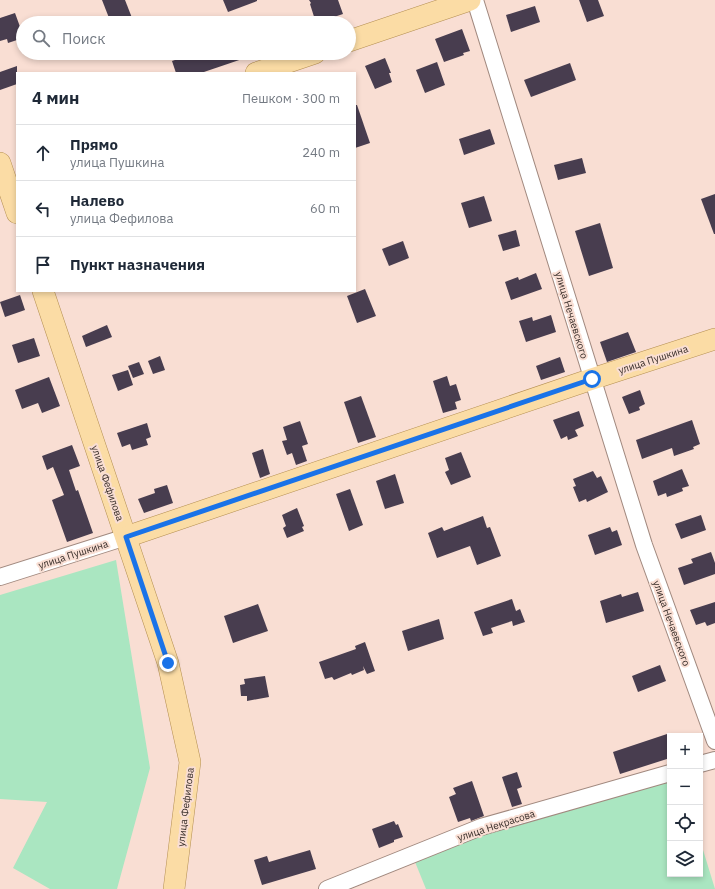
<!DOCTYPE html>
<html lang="ru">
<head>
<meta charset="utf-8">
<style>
	body { margin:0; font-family:"IBM Plex Sans",sans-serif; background:#f6f6f7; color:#1f2937 }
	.controls { position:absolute; right:12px; bottom:12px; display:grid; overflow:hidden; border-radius:0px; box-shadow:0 2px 6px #0003 }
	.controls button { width:36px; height:36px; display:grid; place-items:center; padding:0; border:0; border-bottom:1px solid #e0e1e3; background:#fff; color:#1f2937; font:20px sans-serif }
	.stop { position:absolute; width:12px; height:12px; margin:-9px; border:3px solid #1a73e8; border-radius:50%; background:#fff }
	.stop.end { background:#1a73e8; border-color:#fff; box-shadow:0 1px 4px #0008 }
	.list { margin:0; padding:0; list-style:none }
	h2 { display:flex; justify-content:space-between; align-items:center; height:52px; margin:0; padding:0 16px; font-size:17px }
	h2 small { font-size:13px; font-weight:400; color:#747a83 }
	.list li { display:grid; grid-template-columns:26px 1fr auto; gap:12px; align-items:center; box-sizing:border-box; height:56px; padding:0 16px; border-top:1px solid #e0e1e3 }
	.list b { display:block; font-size:15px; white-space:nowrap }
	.list p { margin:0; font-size:13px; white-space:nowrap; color:#747a83 }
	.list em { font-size:13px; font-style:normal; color:#747a83 }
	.icon { flex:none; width:22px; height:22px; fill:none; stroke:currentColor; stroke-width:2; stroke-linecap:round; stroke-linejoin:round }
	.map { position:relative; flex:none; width:715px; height:889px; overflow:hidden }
	.search { position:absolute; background:#fff; box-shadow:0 2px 6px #0003; left:16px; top:16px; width:340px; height:44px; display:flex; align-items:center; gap:10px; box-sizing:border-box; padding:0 14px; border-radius:22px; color:#747a83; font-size:15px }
	.panel { position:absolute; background:#fff; box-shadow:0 2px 6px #0003; left:16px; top:72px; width:340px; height:220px; border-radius:0px }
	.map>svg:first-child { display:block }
</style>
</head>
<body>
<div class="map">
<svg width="715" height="889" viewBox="0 0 715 889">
	<rect width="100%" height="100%" fill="#f9ded3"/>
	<!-- green -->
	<g fill="#aae6c1">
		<polygon points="116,560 150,768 117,889 50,889 13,868 47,802 0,799 0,595"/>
		<polygon points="670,775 670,874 700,874 700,840 715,889 426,889 413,857 646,778"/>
	</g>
	<!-- building -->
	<g fill="#483d4f">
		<polygon points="102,0 125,0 134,23 111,23"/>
		<polygon points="223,0 257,0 257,1 228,12"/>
		<polygon points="309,0 338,0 343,14 316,23 310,4 311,3"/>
		<polygon points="579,0 598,0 604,16 587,22"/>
		<polygon points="535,6 540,22 511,32 506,15"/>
		<polygon points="15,13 23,35 23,38 8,43 7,39 0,41 0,18"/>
		<polygon points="462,29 470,51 463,53 464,55 444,62 435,39"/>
		<polygon points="195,53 253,53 254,55 201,73 176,73 172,61"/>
		<polygon points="385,58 391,73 389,73 392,82 375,89 365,66"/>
		<polygon points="437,62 445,85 425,93 416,70"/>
		<polygon points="570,63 576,80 531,97 524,80"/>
		<polygon points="17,66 17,84 0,90 0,72"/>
		<polygon points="355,105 357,105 370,143 355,148"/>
		<polygon points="490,129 495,144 464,155 459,139"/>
		<polygon points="582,158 586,173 558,180 554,165"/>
		<polygon points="715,194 715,234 714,234 701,199"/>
		<polygon points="484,196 492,221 469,228 461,203"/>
		<polygon points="600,223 613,268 589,276 575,231"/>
		<polygon points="516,230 520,246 503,251 498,235"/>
		<polygon points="403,241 409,258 389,266 382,249"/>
		<polygon points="536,273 542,289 511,300 505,282 518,277 519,280"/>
		<polygon points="365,289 376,316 357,323 347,296"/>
		<polygon points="20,295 25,310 5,317 0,302"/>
		<polygon points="551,315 556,332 526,342 519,321 532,317 533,321"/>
		<polygon points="107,325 112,337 86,347 82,336"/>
		<polygon points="628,332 636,352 607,362 600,342"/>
		<polygon points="34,338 40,356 18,363 12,345"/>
		<polygon points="160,356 165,370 153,374 148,361"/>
		<polygon points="560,357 565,372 541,380 536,366"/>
		<polygon points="139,362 144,374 133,378 128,366"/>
		<polygon points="128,370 133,385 118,391 112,375"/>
		<polygon points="447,376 450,386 456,384 461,400 455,402 457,409 443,413 433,381"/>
		<polygon points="49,377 60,406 42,413 38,403 22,409 15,390"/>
		<polygon points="640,390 645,404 639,407 640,410 629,414 622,397"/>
		<polygon points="361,396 376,437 358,443 344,402"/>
		<polygon points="579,411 584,426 575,430 578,436 568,440 567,436 561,439 553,420"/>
		<polygon points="692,420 700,444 693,447 694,449 674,456 672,448 642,459 636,440"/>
		<polygon points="300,421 308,444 302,446 307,461 296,465 292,453 287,455 282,441 287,440 283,427"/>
		<polygon points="147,423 151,437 146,439 148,445 132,450 130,444 122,447 117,433"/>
		<polygon points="72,445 80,466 69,470 76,491 78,490 93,533 67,542 52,500 64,495 53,467 47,470 42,456"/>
		<polygon points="263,449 270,474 260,478 252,453"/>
		<polygon points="461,452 471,477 451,485 445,472 449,470 445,458"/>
		<polygon points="682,469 689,486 682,488 683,491 667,497 666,493 658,496 653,481"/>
		<polygon points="593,471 597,478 601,476 608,492 587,502 586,499 579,502 573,487 576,486 573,479"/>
		<polygon points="395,474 404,503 385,509 376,481"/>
		<polygon points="167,485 173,503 144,513 138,499 155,493 154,489"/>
		<polygon points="350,489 363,525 349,531 336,494"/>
		<polygon points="297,508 304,526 302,527 304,531 287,538 283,528 286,526 282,515"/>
		<polygon points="701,515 706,530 681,539 675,524"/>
		<polygon points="483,516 487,528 490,527 501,556 477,565 470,546 437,558 428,533 442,527 444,531"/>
		<polygon points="610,527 612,532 617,530 622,545 595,555 588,535"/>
		<polygon points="711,552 715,563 715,574 684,585 678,568 693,563 691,559"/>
		<polygon points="638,592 644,611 606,623 600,601 621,594 622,597"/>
		<polygon points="512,599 516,611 520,609 525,622 513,626 512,621 491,628 493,633 483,636 474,612"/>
		<polygon points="715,602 715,623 707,626 705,622 696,625 690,610"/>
		<polygon points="258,604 268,631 233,643 224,616"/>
		<polygon points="439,619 444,639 408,651 402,631"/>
		<polygon points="365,642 375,671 367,674 363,666 364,670 352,675 351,673 334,680 332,677 325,679 319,662 356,649 355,646"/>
		<polygon points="660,665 666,681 638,692 632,676"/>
		<polygon points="265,676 269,697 247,701 247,696 241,696 240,685 245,684 244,679"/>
		<polygon points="670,733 670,758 620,774 613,752"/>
		<polygon points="517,772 522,787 517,789 522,804 512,807 502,777"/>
		<polygon points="472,781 484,816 471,821 470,818 458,822 449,797 456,794 453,788"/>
		<polygon points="394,821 396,825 398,824 403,837 394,840 394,842 379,848 372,829"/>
		<polygon points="310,850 316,869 262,885 254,860 267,856 269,862"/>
	</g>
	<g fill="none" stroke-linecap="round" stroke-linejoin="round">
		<!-- minor casing -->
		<g stroke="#a1897f" stroke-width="18">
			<g id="minor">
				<polyline points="475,0 644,545 715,741"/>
				<polyline points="0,577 126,537"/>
				<polyline points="700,764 715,760"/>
				<polyline points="327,889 481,827 670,773"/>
			</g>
		</g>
		<!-- major casing -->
		<g stroke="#b48f52" stroke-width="22">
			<g id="major">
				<polyline points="349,41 470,0"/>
				<polyline points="256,73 315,53"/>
				<polyline points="0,163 17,213"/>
				<polyline points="43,291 168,663 190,762 174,889"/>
				<polyline points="126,537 592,379 715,339"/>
			</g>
		</g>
		<!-- minor -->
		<use href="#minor" stroke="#fff" stroke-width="16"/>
		<!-- major -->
		<use href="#major" stroke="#fbdca5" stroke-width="21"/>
	</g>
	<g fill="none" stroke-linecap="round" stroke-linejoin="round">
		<!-- route -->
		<polyline stroke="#1a73e8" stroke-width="5" points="168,663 126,537 592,379"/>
	</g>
	<g text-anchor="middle" stroke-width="4" stroke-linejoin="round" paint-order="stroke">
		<!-- street labels -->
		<g font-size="10" fill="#352b27" stroke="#f9ded3">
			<text transform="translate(572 315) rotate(73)" y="4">улица Нечаевского</text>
			<text transform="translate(653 359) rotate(-18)" y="4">улица Пушкина</text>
			<text transform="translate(108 483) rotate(71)" y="4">улица Фефилова</text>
			<text transform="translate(73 554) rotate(-18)" y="4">улица Пушкина</text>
			<text transform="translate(672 623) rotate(70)" y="4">улица Нечаевского</text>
			<text transform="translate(185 807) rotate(-83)" y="4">улица Фефилова</text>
			<text transform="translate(496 825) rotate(-18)" y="4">улица Некрасова</text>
		</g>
	</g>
</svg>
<div class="controls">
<button>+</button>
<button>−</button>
<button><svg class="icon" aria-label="locate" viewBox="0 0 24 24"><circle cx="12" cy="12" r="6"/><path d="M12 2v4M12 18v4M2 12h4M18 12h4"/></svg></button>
<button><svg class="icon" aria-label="layers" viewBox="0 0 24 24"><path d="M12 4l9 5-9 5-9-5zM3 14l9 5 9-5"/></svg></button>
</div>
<div class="stop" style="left:592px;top:379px"></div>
<div class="stop end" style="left:168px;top:663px"></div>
<div class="search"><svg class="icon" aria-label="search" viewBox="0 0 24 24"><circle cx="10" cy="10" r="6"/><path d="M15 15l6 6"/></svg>Поиск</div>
<section class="panel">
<h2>4 мин<small>Пешком · 300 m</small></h2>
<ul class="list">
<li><svg class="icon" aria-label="ahead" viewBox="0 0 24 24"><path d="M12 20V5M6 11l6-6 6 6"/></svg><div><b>Прямо</b><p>улица Пушкина</p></div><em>240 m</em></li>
<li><svg class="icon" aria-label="left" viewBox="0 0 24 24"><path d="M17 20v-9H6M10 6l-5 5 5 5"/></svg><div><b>Налево</b><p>улица Фефилова</p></div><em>60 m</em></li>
<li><svg class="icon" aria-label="arrive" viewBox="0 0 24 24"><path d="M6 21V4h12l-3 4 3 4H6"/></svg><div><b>Пункт назначения</b></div></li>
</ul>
</section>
</div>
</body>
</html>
